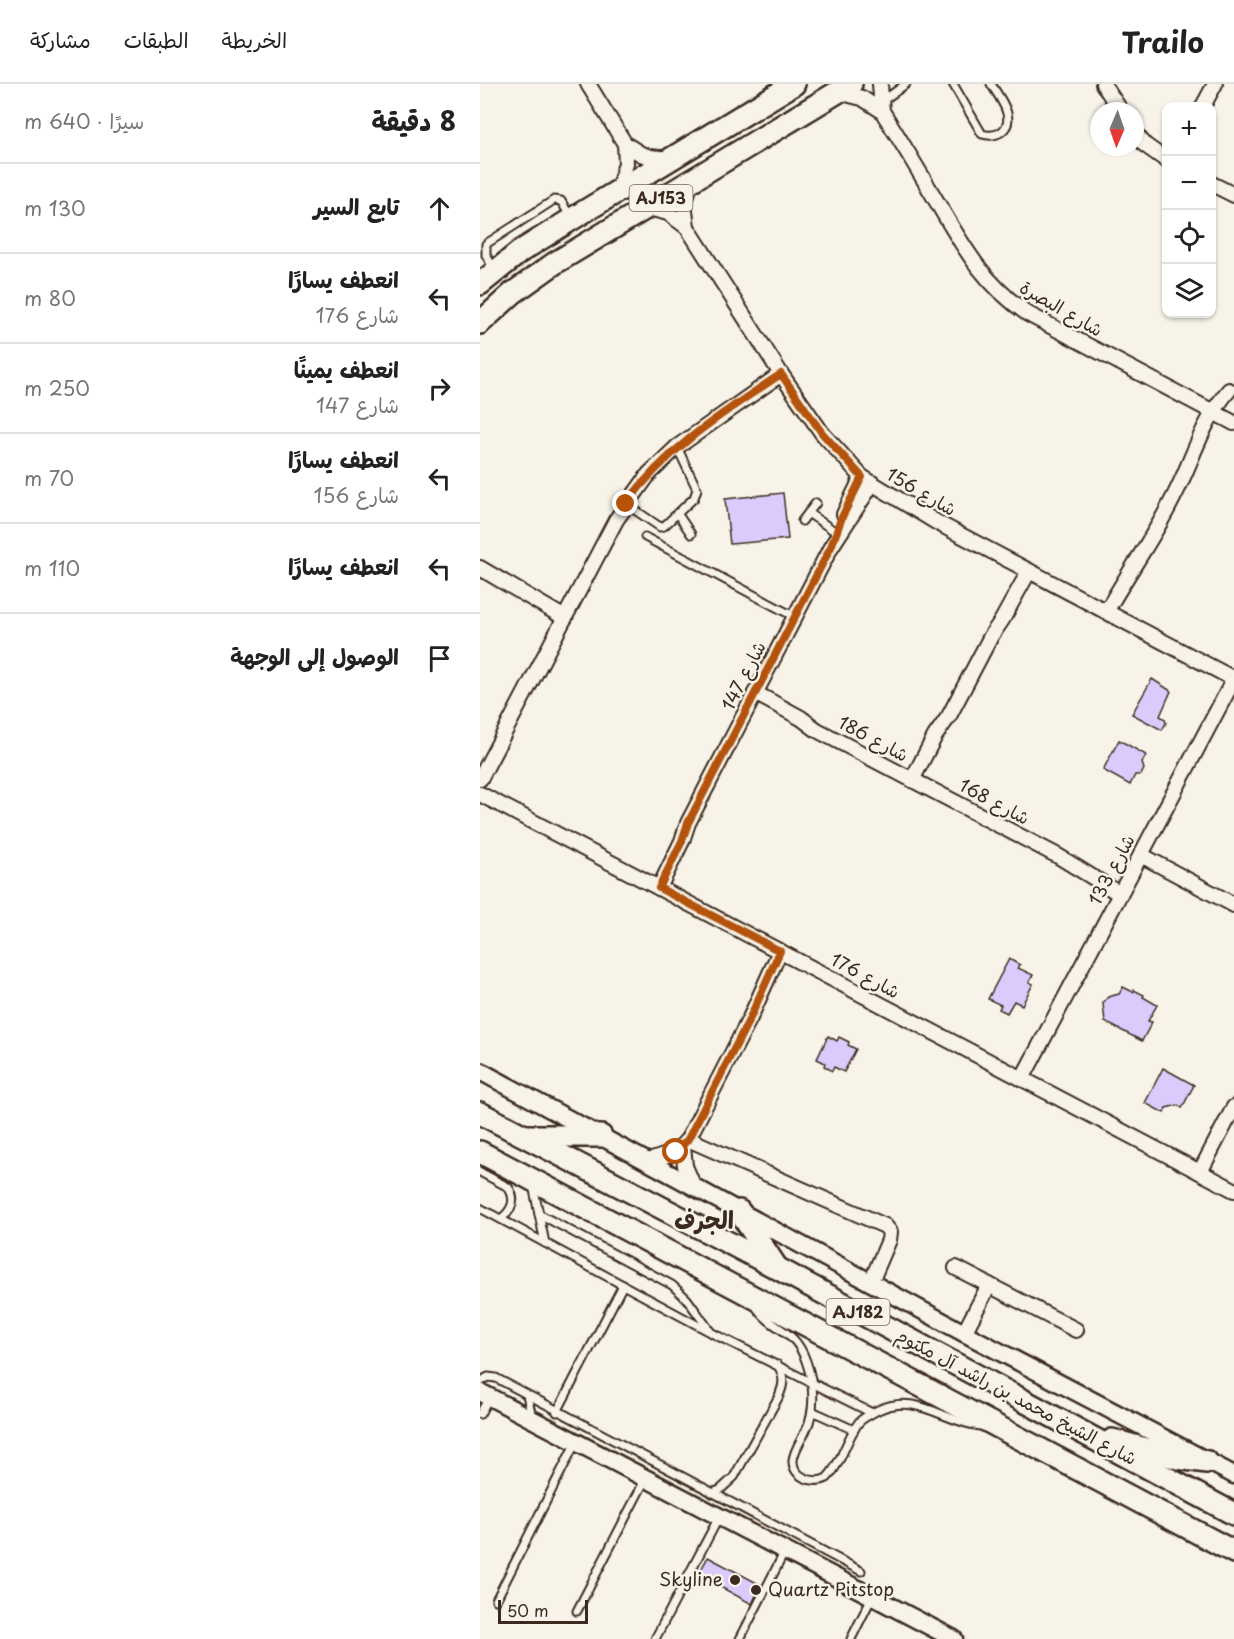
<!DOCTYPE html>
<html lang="ar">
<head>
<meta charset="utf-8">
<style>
	body { margin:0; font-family:"Playpen Sans","Playpen Sans Arabic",sans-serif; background:#f6f6f6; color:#222; direction:rtl }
	.controls { position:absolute; right:18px; top:18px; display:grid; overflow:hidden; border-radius:12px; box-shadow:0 2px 4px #0004 }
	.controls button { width:54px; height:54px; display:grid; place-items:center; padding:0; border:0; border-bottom:2px solid #e0e0e0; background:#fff; color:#222; font:30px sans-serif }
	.compass { position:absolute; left:610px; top:18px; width:54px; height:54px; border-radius:50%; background:#fff; box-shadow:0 2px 4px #0004; rotate:182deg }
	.scale { position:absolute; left:18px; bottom:15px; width:90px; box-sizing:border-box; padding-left:6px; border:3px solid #3b2a1e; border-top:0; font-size:16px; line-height:21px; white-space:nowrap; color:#3b2a1e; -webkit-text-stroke:4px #f7f3e8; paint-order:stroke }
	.stop { position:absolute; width:18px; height:18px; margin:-14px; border:4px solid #b45309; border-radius:50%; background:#fff }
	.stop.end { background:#b45309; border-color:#fff; box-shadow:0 2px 6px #0008 }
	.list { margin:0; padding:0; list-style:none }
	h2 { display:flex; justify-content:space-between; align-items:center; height:78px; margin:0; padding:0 24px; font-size:26px }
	h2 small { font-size:20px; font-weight:400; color:#767676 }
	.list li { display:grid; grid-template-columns:39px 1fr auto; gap:18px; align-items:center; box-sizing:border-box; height:90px; padding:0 24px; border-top:2px solid #e0e0e0 }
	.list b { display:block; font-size:22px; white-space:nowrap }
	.list p { margin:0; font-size:20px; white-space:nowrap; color:#767676 }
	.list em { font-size:20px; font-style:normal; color:#767676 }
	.icon { flex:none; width:33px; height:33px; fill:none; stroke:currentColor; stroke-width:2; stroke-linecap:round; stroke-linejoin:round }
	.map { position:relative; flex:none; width:754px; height:1555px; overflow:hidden; direction:ltr }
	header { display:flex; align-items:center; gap:36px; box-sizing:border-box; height:84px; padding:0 30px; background:#fff; border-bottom:2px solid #e0e0e0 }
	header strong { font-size:28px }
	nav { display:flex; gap:33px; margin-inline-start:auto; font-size:21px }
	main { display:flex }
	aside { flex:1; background:#fff }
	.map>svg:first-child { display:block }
</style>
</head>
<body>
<header>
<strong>Trailo</strong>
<nav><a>الخريطة</a><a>الطبقات</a><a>مشاركة</a></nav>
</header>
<main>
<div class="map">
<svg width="754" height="1555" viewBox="0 0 754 1555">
	<rect width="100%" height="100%" fill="#f7f3e8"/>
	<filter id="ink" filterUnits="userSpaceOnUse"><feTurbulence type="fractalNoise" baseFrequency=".0167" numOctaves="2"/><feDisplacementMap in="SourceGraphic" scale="12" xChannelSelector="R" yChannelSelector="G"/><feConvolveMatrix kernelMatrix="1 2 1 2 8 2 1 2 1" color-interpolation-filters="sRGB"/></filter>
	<g filter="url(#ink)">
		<!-- building -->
		<g fill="#dbcbfd" stroke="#3b2a1e" stroke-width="1.5">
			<polygon points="303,409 308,455 250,460 245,415"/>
			<polygon points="672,595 691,607 680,632 685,635 686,639 682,646 652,630"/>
			<polygon points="639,656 666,671 662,679 664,685 661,691 655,691 650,701 623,686"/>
			<polygon points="529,875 540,881 538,884 553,891 549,898 553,900 542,921 534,917 527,929 519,925 521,921 508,915"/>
			<polygon points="643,903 653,908 654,906 664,911 663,913 677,921 668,937 672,938 662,957 625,938 623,919 628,913 639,910"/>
			<polygon points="348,952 357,957 359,953 369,958 368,961 376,965 364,988 354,983 352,987 344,982 345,979 337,975"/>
			<polygon points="683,984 714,1001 702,1024 698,1021 686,1024 684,1029 665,1019"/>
			<polygon points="228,1473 281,1501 272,1520 218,1491"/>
		</g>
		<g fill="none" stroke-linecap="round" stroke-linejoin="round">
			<!-- service casing -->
			<g stroke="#3b2a1e" stroke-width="11">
				<g id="service">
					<path d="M 473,0 L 502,50 C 509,52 515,52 521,48 C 538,36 519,13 511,0"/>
					<polyline points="401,18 426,0"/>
					<polyline points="14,185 6,171 6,160 74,116 81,117 90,132"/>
					<polyline points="146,420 180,443 184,442 214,414 217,405 197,363"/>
					<polyline points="197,429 211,450"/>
					<polyline points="328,429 356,448"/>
					<polyline points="322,437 336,419"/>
					<polyline points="165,453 315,533"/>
					<path d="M 0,1088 L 28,1103 C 37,1116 32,1126 21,1135"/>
					<polyline points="53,1101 65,1159"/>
					<polyline points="0,1124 232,1249 392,1329"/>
					<polyline points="59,1130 192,1201 207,1215 230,1247"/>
					<path d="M 277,1224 C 294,1248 314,1243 326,1277 C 334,1299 336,1325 326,1346 C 322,1355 314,1366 313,1376 C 312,1393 334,1401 347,1394 C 362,1379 366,1355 379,1338 C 384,1333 392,1329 398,1326 C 438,1308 463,1338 500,1342"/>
					<polyline points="0,1298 8,1293 16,1294 381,1487"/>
					<polyline points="47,1311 52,1333"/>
					<polyline points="332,1327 374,1346"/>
					<polyline points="77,1328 143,1201"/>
					<polyline points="0,1330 9,1313"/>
					<path d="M 232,1409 L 240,1406 L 254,1393 L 298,1314 C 304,1301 305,1294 298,1281"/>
					<polyline points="16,1516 96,1358"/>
					<polyline points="97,1527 165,1396"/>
					<polyline points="175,1555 239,1433"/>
					<polyline points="260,1555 305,1467"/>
					<polyline points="371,1555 392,1513"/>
				</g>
			</g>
			<!-- minor casing -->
			<g stroke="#3b2a1e" stroke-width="18">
				<g id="minor">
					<polyline points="108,0 145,60 161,70 170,73 189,75"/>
					<path d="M 400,0 L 402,27 C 421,57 439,87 457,118 C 484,164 503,199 548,230 L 754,339"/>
					<polyline points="623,0 641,27"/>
					<polyline points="358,8 382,14 402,27"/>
					<polyline points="723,22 735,0"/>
					<polyline points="655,49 665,61 686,76"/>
					<polyline points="732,100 754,111"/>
					<polyline points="138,106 146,79 145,60"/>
					<polyline points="164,123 188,129 207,143 301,290 342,349 382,393 456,438 754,595"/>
					<polyline points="207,143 204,119 212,96"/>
					<polyline points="364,430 382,393"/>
					<polyline points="0,484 85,534"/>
					<path d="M 626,528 C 652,482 683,440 704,391 C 717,361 727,332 749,306"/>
					<polyline points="275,609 321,634 337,646 578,772 640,810"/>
					<polyline points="0,695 136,436 169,390 197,363 301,290"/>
					<polyline points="432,696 455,652 469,632 511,552 522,536 549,487"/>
					<polyline points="0,710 754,1106"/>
					<polyline points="661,771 754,821"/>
					<polyline points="179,804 202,757 208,739 351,463 392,400"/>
					<polyline points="542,995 754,595"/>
					<polyline points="208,1055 405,1142 410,1148 409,1156 391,1198"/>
					<polyline points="203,1062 205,1082 213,1101"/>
					<polyline points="169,1077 196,1068 208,1055 270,934 300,867"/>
					<polyline points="720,1088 754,1023"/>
					<polyline points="476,1184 596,1246"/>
					<polyline points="484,1249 509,1201"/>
				</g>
			</g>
			<!-- tertiary casing -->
			<g stroke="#3b2a1e" stroke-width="21">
				<g id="tertiary">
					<polyline points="0,987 484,1249 754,1391"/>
					<polyline points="0,1308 474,1555"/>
				</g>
			</g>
			<!-- primary casing -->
			<g stroke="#3b2a1e" stroke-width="26">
				<g id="primary">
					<polyline points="0,200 41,167 92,135 314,0"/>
					<polyline points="0,239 33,209 75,179 371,0"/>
				</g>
			</g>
			<!-- trunk casing -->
			<g stroke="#3b2a1e" stroke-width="26">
				<g id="trunk">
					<polyline points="0,1029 297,1184 754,1430"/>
					<polyline points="46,1052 121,1052"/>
					<polyline points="0,1068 754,1468"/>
					<polyline points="259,1127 295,1181"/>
					<polyline points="632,1356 698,1374 727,1378"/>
				</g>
			</g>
			<!-- service -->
			<use href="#service" stroke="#f7f3e8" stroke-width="7"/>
			<!-- minor -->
			<use href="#minor" stroke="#f7f3e8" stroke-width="14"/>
			<!-- tertiary -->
			<use href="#tertiary" stroke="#f7f3e8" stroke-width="16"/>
			<!-- primary -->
			<use href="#primary" stroke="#f7f3e8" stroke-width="21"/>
			<!-- trunk -->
			<use href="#trunk" stroke="#f7f3e8" stroke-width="21"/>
		</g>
	</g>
	<g fill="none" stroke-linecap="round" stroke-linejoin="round" filter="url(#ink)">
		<!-- route -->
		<path stroke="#b45309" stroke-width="8" d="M 146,420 C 188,363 243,329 301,290 L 342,349 L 382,393 L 362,433 L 351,463 L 208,739 L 202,757 L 179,804 L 300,867 L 270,934 L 208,1055 L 196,1068"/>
	</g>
	<!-- markers -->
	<g fill="#3b2a1e" stroke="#f7f3e8" stroke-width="2">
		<circle cx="255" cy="1496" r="6"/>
		<circle cx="276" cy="1506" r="6"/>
	</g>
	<g text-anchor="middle" stroke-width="5" stroke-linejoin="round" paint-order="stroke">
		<!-- shield labels -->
		<g fill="#f7f3e8" stroke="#73665b" stroke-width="1.5">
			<rect x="149.5" y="101" width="63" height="26" rx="4.5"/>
			<rect x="346.5" y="1215" width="63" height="26" rx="4.5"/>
		</g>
		<g font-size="16" font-weight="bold" fill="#3b2a1e">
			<text x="181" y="120">AJ153</text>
			<text x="378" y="1234">AJ182</text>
		</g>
		<!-- street labels -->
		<g font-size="18" fill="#3b2a1e" stroke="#f7f3e8">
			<text transform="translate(581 225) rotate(30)" y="6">شارع البصرة</text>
			<text transform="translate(441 408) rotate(30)" y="6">شارع 156</text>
			<text transform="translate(264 592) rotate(-63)" y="6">شارع 147</text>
			<text transform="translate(393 655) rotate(28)" y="6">شارع 186</text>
			<text transform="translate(514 718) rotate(28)" y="6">شارع 168</text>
			<text transform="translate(632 786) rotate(-62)" y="6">شارع 133</text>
			<text transform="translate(385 892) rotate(28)" y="6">شارع 176</text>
			<text transform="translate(536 1313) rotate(28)" y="6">شارع الشيخ محمد بن راشد آل مكتوم</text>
		</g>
		<!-- poi labels -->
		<g font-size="18" fill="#3b2a1e" stroke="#f7f3e8" text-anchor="end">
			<text x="243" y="1502">Skyline</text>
			<text x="288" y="1512" text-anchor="start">Quartz Pitstop</text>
		</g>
		<!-- district labels -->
		<g font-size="24" font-weight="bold" fill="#3b2a1e" stroke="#f7f3e8">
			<text x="224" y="1145">الجرف</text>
		</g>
	</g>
</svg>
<div class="controls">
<button>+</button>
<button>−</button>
<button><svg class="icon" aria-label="locate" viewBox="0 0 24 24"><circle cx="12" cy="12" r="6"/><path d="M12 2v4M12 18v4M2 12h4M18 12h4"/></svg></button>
<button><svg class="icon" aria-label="layers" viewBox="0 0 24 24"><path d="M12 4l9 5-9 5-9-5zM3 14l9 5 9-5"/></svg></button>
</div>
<svg class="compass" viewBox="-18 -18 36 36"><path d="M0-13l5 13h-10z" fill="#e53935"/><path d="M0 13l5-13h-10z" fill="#767676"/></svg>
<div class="scale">50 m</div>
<div class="stop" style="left:196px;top:1068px"></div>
<div class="stop end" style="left:146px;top:420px"></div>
</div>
<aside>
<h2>8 دقيقة<small>سيرًا · 640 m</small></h2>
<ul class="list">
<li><svg class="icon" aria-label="ahead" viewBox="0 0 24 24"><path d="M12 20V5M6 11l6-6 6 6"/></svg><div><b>تابع السير</b></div><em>130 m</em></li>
<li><svg class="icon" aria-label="left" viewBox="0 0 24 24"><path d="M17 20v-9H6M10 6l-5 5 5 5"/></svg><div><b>انعطف يسارًا</b><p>شارع 176</p></div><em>80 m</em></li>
<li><svg class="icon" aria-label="right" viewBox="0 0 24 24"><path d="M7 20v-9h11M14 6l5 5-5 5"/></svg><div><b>انعطف يمينًا</b><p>شارع 147</p></div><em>250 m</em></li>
<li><svg class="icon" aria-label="left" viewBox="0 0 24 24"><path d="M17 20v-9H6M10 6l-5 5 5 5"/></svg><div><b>انعطف يسارًا</b><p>شارع 156</p></div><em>70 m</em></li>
<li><svg class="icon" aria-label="left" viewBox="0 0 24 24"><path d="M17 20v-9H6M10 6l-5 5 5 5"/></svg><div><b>انعطف يسارًا</b></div><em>110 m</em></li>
<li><svg class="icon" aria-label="arrive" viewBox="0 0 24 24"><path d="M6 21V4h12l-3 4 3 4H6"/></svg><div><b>الوصول إلى الوجهة</b></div></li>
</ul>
</aside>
</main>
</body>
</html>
